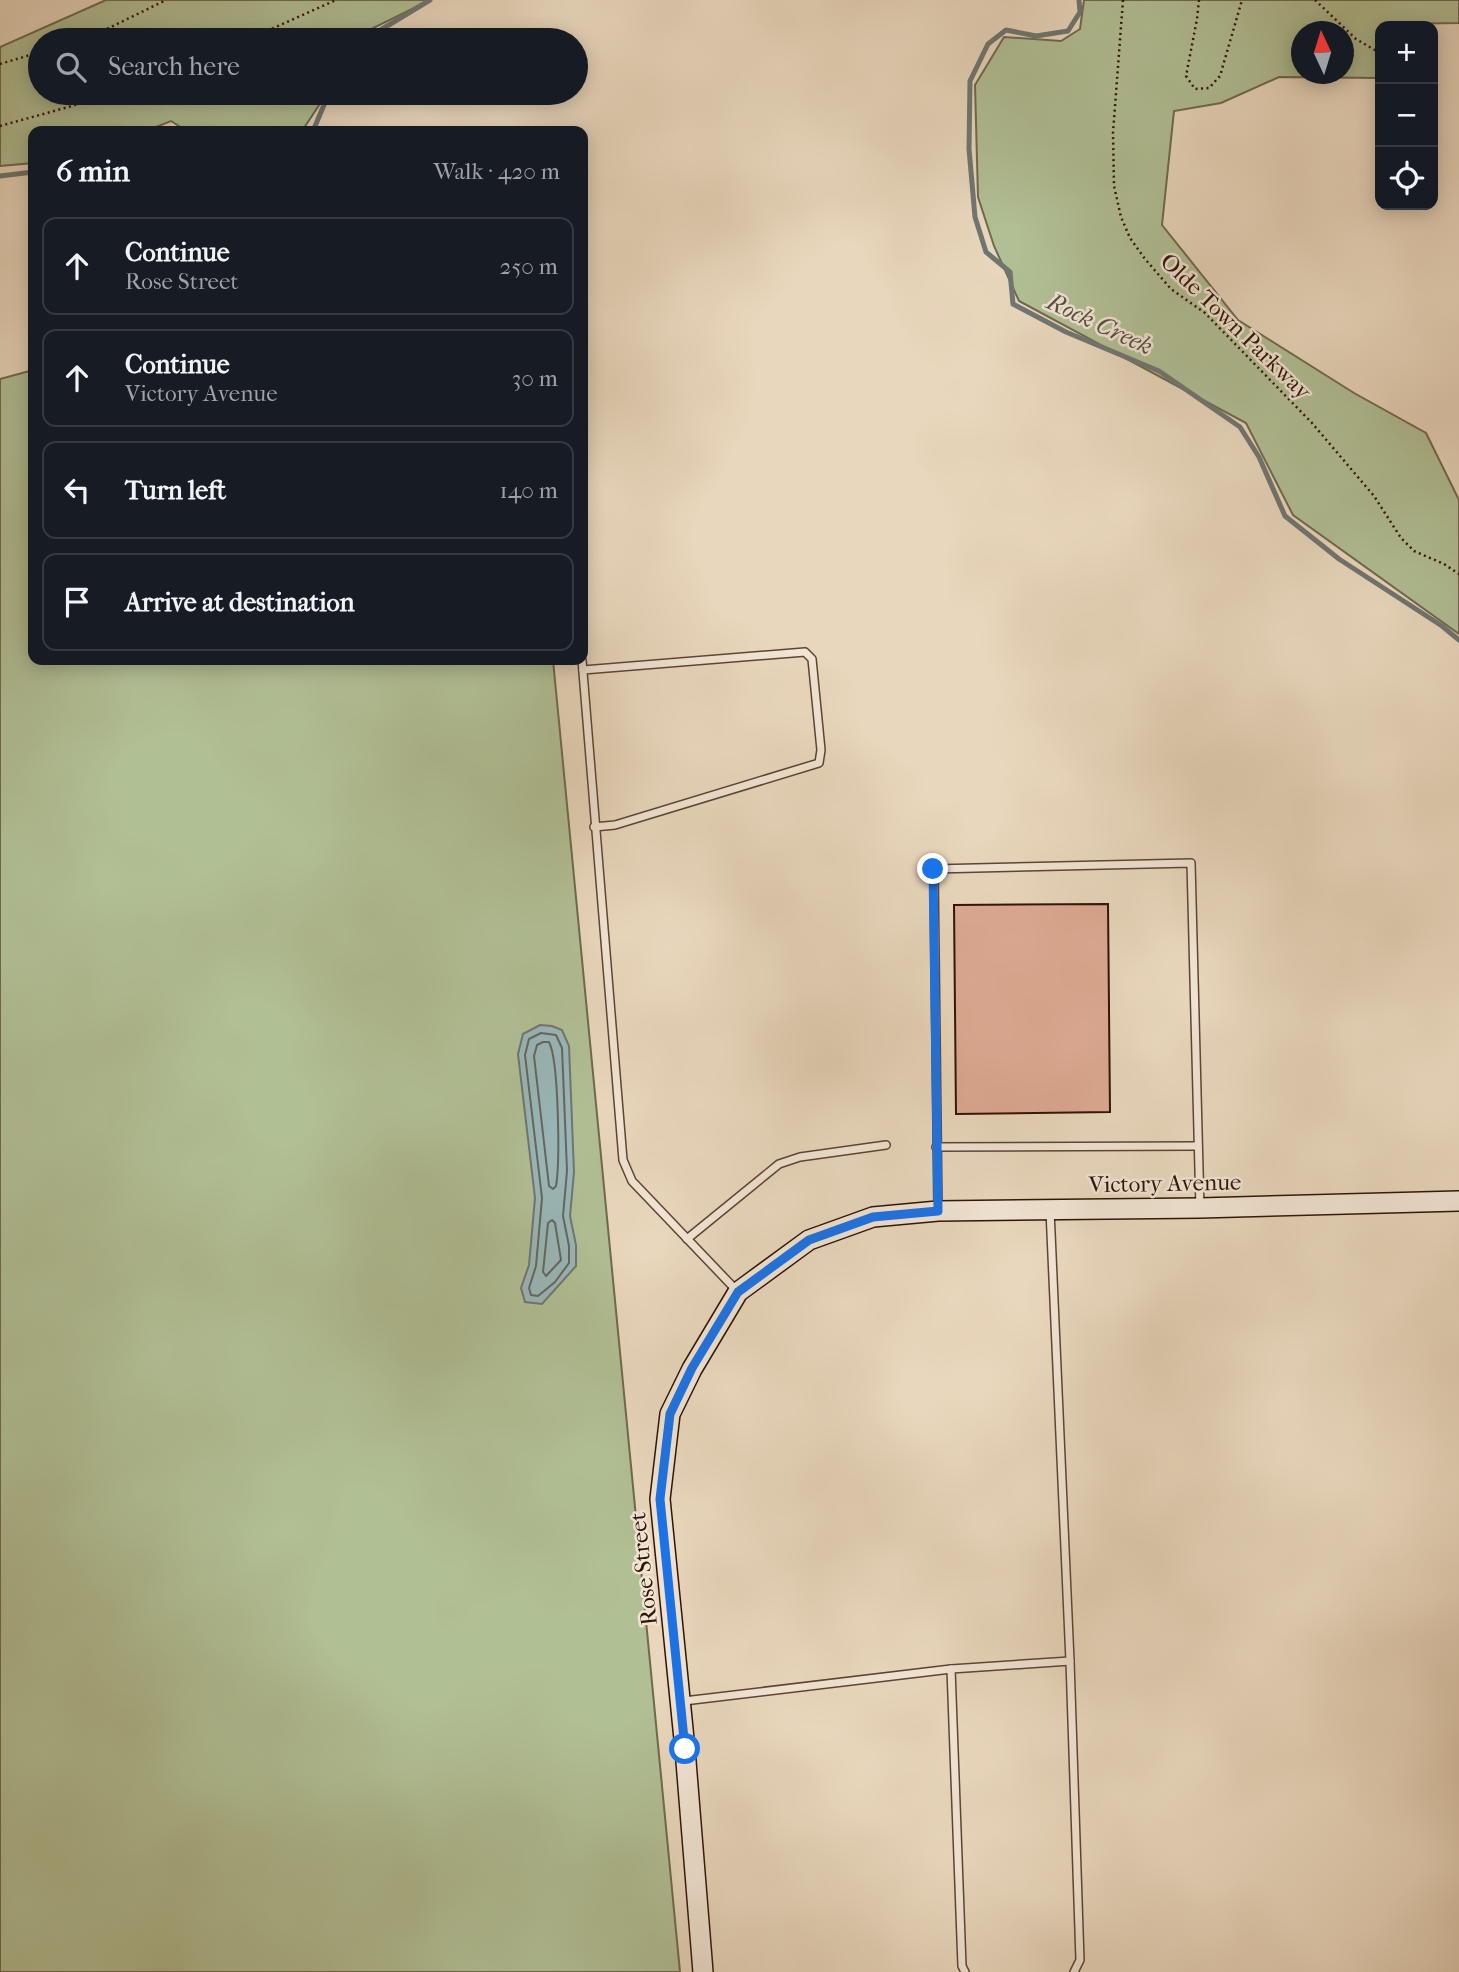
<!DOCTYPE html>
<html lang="en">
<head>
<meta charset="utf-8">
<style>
	body { margin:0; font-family:"IM FELL French Canon",serif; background:#20242c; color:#f1f3f6 }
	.controls { position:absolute; right:21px; top:21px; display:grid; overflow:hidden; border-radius:14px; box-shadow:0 4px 18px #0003 }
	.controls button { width:63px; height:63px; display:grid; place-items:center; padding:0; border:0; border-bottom:2px solid #363941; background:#171b24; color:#f1f3f6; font:35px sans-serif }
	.compass { position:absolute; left:1291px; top:21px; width:63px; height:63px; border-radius:50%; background:#171b24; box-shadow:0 4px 18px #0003; rotate:356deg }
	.stop { position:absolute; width:21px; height:21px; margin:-16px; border:5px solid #1a73e8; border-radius:50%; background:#fff }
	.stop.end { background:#1a73e8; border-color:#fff; box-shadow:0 2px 7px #0008 }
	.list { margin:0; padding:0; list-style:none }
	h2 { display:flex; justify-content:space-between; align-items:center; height:91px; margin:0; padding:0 28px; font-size:30px }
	h2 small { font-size:23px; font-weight:400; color:#9ea1a6 }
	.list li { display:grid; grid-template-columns:46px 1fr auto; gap:21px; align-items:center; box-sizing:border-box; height:98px; margin:0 14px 14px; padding:0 14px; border:2px solid #363941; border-radius:14px }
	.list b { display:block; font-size:26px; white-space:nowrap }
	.list p { margin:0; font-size:23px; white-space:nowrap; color:#9ea1a6 }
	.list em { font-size:23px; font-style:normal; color:#9ea1a6 }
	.icon { flex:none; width:38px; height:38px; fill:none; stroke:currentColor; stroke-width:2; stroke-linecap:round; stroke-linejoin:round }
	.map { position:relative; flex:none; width:1459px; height:1972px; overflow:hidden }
	.search { position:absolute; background:#171b24; box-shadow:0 4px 18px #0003; left:28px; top:28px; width:560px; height:77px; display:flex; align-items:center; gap:18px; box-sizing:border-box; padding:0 24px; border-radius:38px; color:#9ea1a6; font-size:26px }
	.panel { position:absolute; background:#171b24; box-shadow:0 4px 18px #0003; left:28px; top:126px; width:560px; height:539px; border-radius:14px }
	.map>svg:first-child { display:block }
</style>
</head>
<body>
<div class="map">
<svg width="1459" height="1972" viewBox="0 0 1459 1972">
	<rect width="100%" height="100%" fill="#e9d7bd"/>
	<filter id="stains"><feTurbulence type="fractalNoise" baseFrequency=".00286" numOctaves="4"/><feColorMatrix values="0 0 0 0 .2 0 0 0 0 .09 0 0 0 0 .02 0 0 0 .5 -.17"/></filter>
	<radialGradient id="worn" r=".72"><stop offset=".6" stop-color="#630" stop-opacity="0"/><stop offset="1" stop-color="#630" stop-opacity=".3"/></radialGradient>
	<!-- green -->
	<g fill="#b1bf95" stroke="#70694e" stroke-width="2" fill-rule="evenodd">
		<polygon points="106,0 430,0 361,34 357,40 40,40 40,93 327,93 302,131 187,131 171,121 146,131 33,131 33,163 0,166 0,47"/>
		<path d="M 1084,0 L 1459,0 L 1459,23 L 1391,24 L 1391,26 L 1380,26 L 1380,78 L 1279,77 L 1221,103 L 1174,111 L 1162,225 L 1238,320 L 1354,393 L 1426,433 L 1459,500 L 1459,634 L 1293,515 L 1246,423 L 1019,301 L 994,246 L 978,197 L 975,85 L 1004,37 L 1061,41 L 1080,29 ZM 1302,32 L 1344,32 L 1344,74 L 1302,74 Z"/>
		<polygon points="33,370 33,660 553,660 680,1972 0,1972 0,379"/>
	</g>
	<!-- water -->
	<polygon fill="#99b8b9" stroke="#6f7672" stroke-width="2" points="540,1025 552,1026 562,1030 569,1046 574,1172 570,1216 576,1245 576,1266 542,1304 525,1302 521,1288 529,1265 535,1198 518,1054 523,1034"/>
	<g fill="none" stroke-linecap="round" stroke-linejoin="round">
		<!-- shore -->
		<g stroke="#646660" stroke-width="2">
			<polygon points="541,1033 556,1035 562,1048 567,1171 563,1216 569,1246 569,1263 555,1282 538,1296 531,1295 529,1288 536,1266 542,1198 525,1055 529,1039"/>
			<path d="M 543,1042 L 549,1042 C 559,1061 560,1163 556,1186 L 553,1189 L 549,1186 L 534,1056 L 537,1045 Z"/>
			<polygon points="552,1220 555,1223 561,1260 546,1276 543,1272 548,1223"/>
		</g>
		<!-- stream -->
		<g stroke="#6f7672" stroke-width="5">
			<polyline points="1079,0 1080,12 1068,31 1036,36 1006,30 988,44 970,81 969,149 975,217 986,252 1010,272 1013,304 1066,332 1159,371 1240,427 1259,457 1285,516 1339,559 1442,626 1459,640"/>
			<polyline points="364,40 430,0"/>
			<polyline points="151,131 169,131"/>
			<polyline points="313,131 329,93"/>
			<polyline points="0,176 33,172"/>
		</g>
	</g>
	<!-- building -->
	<polygon fill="#dda993" stroke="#301307" stroke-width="2" points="1108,904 1110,1112 956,1114 954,905"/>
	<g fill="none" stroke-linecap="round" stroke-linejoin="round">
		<!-- lane casing -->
		<g stroke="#5e4434" stroke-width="10">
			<g id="lane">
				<polyline points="582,660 623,1160 632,1181 738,1292"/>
				<polyline points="583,670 805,652 812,659 821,750 819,763 615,825 594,827"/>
				<polyline points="936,1147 1197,1146"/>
				<polyline points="938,1210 934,869 1191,863 1200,1208"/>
				<polyline points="1050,1210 1070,1661 1080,1960 1074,1972"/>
				<polyline points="687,1239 779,1164 800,1157 886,1145"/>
				<polyline points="951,1669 1070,1661"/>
				<polyline points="684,1701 951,1669 962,1966 965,1972"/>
			</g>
		</g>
		<!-- secondary casing -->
		<g stroke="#301307" stroke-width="22">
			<polyline id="secondary" points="703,1972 685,1749 660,1499 670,1414 692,1369 738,1292 809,1240 873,1217 938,1211 1200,1208 1459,1201"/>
		</g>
		<!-- path -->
		<g stroke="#301307" stroke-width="2.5" stroke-dasharray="2 3.5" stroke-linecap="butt">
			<polyline points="1123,0 1113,133 1114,186 1121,217 1130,238 1145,259 1171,289 1205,313 1312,423 1374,496 1401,538 1414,551 1444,564 1459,574"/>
			<polyline points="1199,0 1197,19 1186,76 1195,89 1209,88 1220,76 1242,0"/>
			<polyline points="1315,0 1356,39 1380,53"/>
			<polyline points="76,40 109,28 166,0"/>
			<polyline points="247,40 336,0"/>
			<polyline points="0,64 40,52"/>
			<polyline points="0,126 72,106 107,93"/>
		</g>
		<!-- lane -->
		<use href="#lane" stroke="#f1e5d4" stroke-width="7"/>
		<!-- secondary -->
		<use href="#secondary" stroke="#f1e5d4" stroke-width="19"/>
	</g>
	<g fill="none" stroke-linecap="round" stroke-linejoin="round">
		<!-- route -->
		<polyline stroke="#1a73e8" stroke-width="9" points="685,1749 660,1499 670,1414 692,1368 738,1292 809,1240 873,1217 938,1211 933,869"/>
	</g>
	<g text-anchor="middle" stroke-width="5" stroke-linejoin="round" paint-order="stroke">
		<!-- street labels -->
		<g font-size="23" fill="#301307" stroke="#f1e5d4">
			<text transform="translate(1236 326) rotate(44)" y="8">Olde Town Parkway</text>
			<text transform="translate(1165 1183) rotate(-1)" y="8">Victory Avenue</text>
			<text transform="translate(643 1569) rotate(-96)" y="8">Rose Street</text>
		</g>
		<!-- water labels -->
		<g font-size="24" font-style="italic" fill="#554d45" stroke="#f1e5d4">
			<text transform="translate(1100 324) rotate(25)" y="8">Rock Creek</text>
		</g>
	</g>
	<rect width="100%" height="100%" filter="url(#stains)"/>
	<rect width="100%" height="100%" fill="url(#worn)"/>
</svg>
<div class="controls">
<button>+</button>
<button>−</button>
<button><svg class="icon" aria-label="locate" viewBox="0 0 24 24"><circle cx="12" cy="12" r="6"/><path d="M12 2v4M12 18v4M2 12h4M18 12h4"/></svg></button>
</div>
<svg class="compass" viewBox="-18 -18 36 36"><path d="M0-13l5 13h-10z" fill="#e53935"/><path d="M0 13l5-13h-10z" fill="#9ea1a6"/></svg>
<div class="stop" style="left:685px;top:1749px"></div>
<div class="stop end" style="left:933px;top:869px"></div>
<div class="search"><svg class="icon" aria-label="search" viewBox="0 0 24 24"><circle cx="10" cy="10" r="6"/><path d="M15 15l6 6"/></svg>Search here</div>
<section class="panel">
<h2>6 min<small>Walk · 420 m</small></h2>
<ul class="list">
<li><svg class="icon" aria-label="ahead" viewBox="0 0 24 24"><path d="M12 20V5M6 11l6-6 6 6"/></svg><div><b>Continue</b><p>Rose Street</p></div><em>250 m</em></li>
<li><svg class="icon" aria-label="ahead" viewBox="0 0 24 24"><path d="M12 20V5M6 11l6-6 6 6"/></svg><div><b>Continue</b><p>Victory Avenue</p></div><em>30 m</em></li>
<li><svg class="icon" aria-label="left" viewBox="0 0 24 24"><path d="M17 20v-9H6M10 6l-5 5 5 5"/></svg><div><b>Turn left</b></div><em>140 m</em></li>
<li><svg class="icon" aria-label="arrive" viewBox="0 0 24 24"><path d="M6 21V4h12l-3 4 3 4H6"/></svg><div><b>Arrive at destination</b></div></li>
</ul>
</section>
</div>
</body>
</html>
